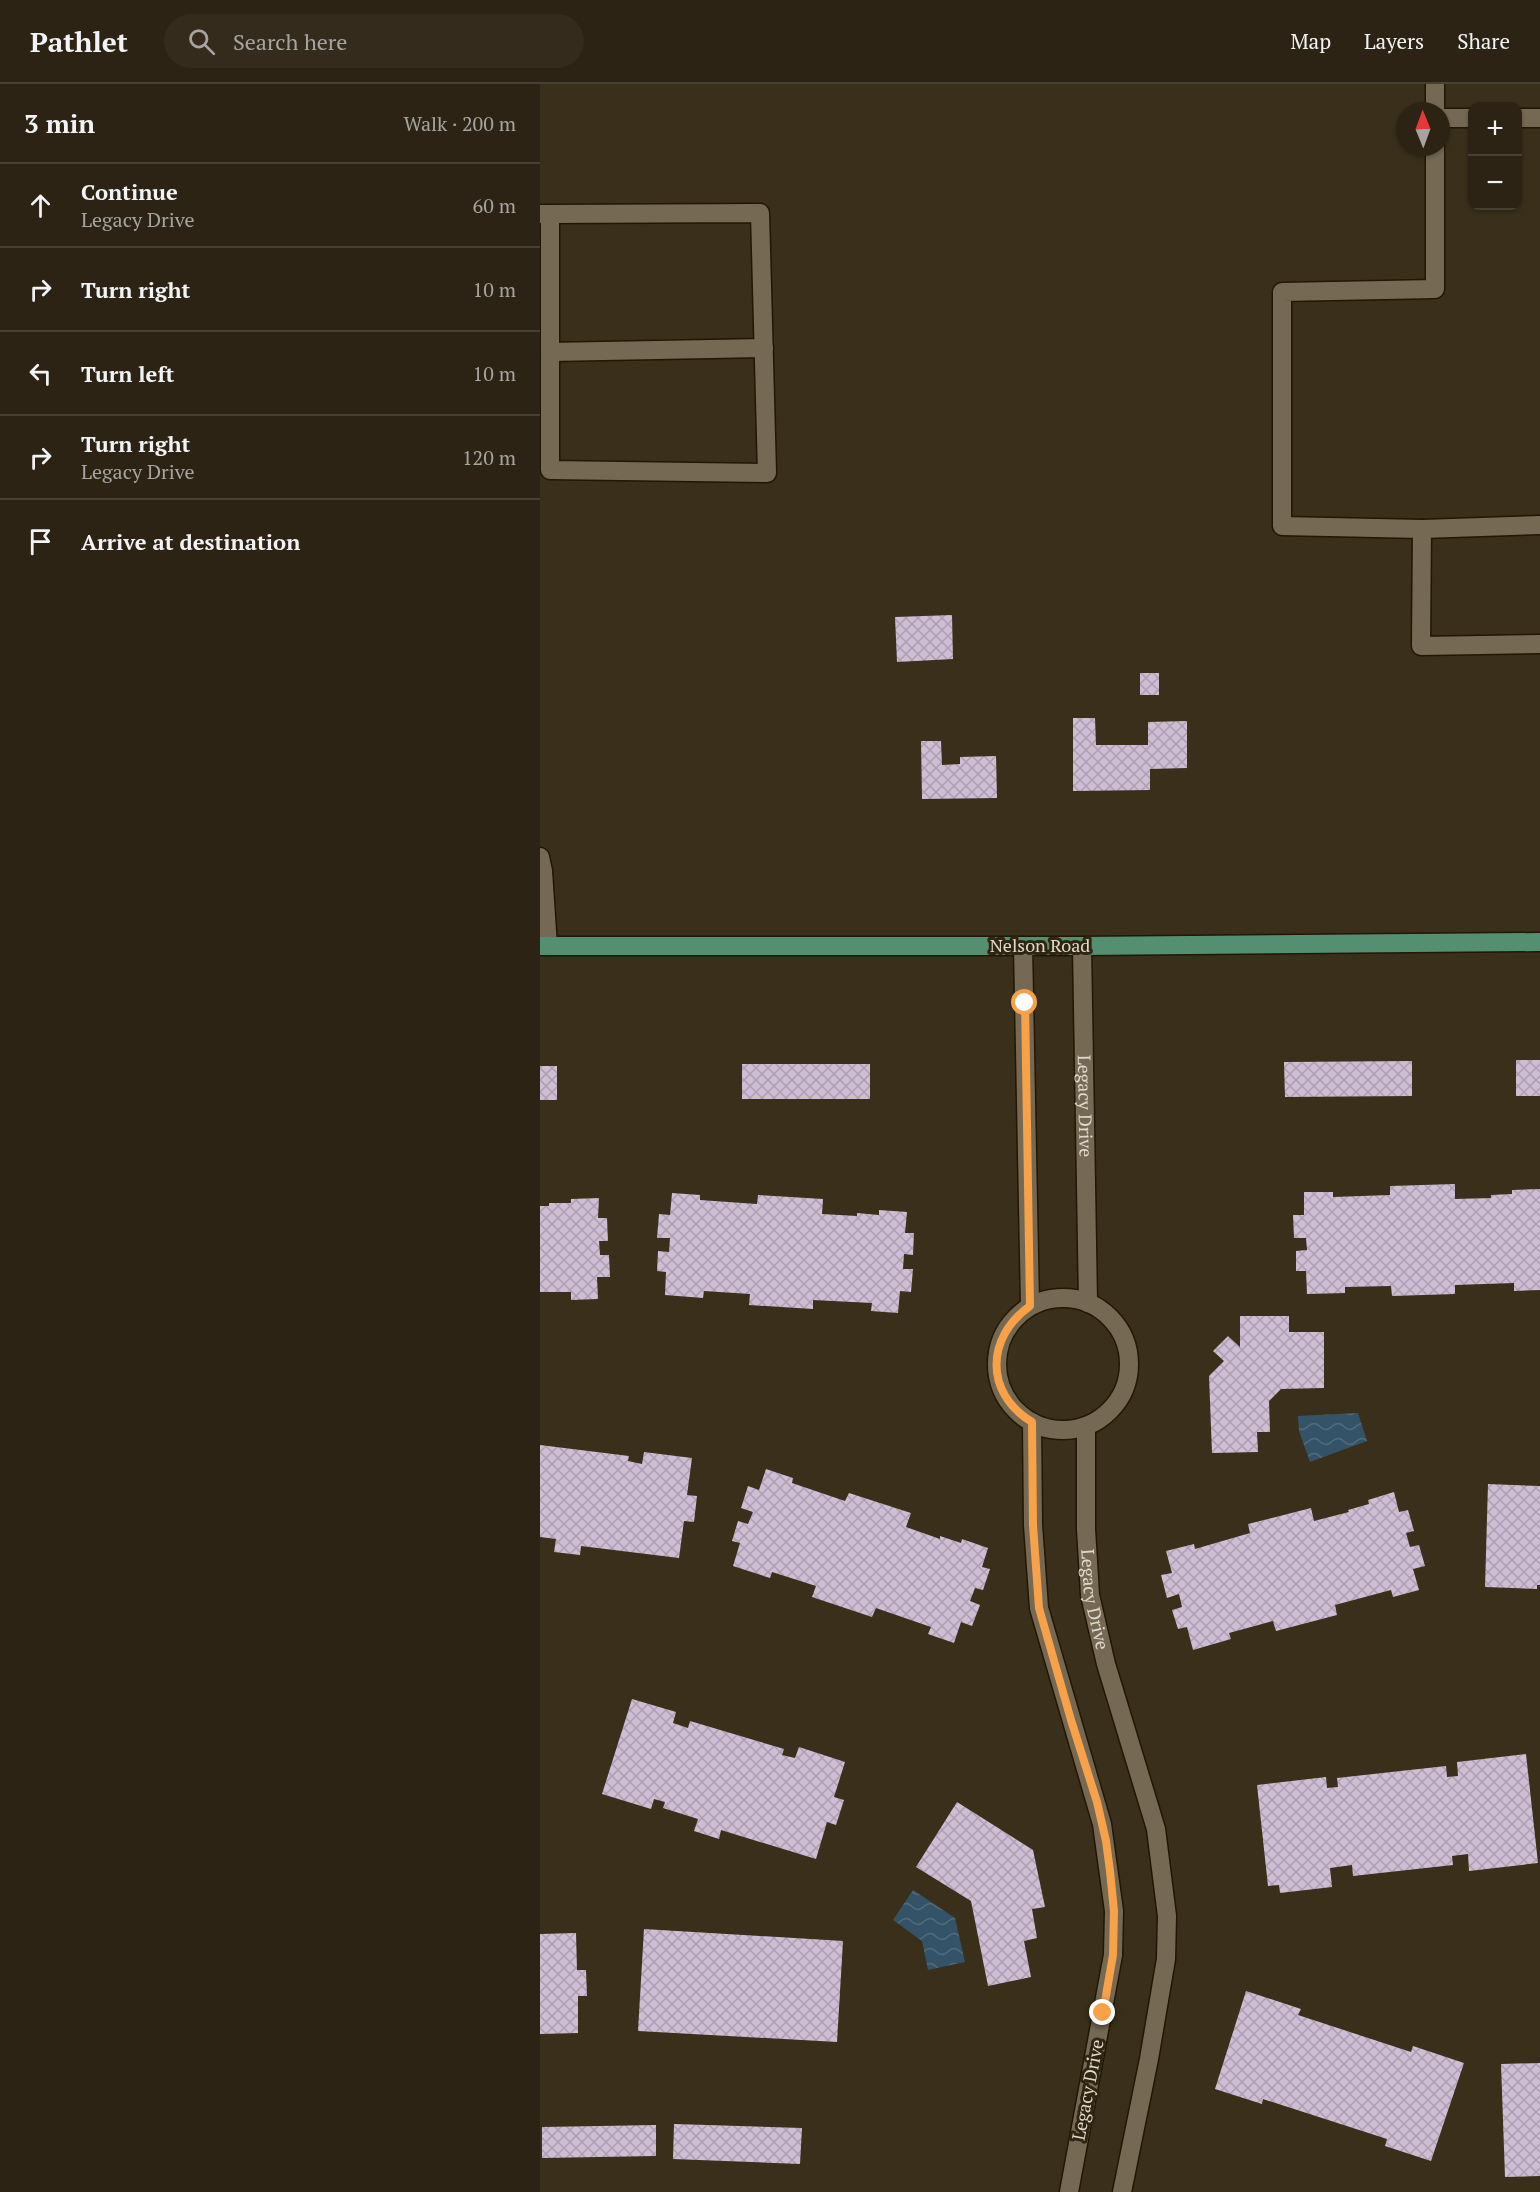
<!DOCTYPE html>
<html lang="en">
<head>
<meta charset="utf-8">
<style>
	body { margin:0; font-family:"PT Serif",serif; background:#342b1d; color:#f1f3f6 }
	.controls { position:absolute; right:18px; top:18px; display:grid; overflow:hidden; border-radius:12px; box-shadow:0 2px 4px #0004 }
	.controls button { width:54px; height:54px; display:grid; place-items:center; padding:0; border:0; border-bottom:2px solid #484034; background:#2c2314; color:#f1f3f6; font:30px sans-serif }
	.compass { position:absolute; left:856px; top:18px; width:54px; height:54px; border-radius:50%; background:#2c2314; box-shadow:0 2px 4px #0004; rotate:359deg }
	.stop { position:absolute; width:18px; height:18px; margin:-14px; border:4px solid #f7a149; border-radius:50%; background:#fff }
	.stop.end { background:#f7a149; border-color:#fff; box-shadow:0 2px 6px #0008 }
	.list { margin:0; padding:0; list-style:none }
	h2 { display:flex; justify-content:space-between; align-items:center; height:78px; margin:0; padding:0 24px; font-size:26px }
	h2 small { font-size:20px; font-weight:400; color:#a6a4a0 }
	.list li { display:grid; grid-template-columns:39px 1fr auto; gap:18px; align-items:center; box-sizing:border-box; height:84px; padding:0 24px; border-top:2px solid #484034 }
	.list b { display:block; font-size:22px; white-space:nowrap }
	.list p { margin:0; font-size:20px; white-space:nowrap; color:#a6a4a0 }
	.list em { font-size:20px; font-style:normal; color:#a6a4a0 }
	.icon { flex:none; width:33px; height:33px; fill:none; stroke:currentColor; stroke-width:2; stroke-linecap:round; stroke-linejoin:round }
	.map { position:relative; flex:none; width:1000px; height:2108px; overflow:hidden }
	header { display:flex; align-items:center; gap:36px; box-sizing:border-box; height:84px; padding:0 30px; background:#2c2314; border-bottom:2px solid #484034 }
	header strong { font-size:28px }
	nav { display:flex; gap:33px; margin-inline-start:auto; font-size:21px }
	.search { width:420px; height:54px; background:#342b1d; display:flex; align-items:center; gap:15px; box-sizing:border-box; padding:0 21px; border-radius:33px; color:#a6a4a0; font-size:22px }
	main { display:flex }
	aside { flex:1; background:#2c2314 }
	.map>svg:first-child { display:block }
</style>
</head>
<body>
<header>
<strong>Pathlet</strong>
<div class="search"><svg class="icon" aria-label="search" viewBox="0 0 24 24"><circle cx="10" cy="10" r="6"/><path d="M15 15l6 6"/></svg>Search here</div>
<nav><a>Map</a><a>Layers</a><a>Share</a></nav>
</header>
<main>
<aside>
<h2>3 min<small>Walk · 200 m</small></h2>
<ul class="list">
<li><svg class="icon" aria-label="ahead" viewBox="0 0 24 24"><path d="M12 20V5M6 11l6-6 6 6"/></svg><div><b>Continue</b><p>Legacy Drive</p></div><em>60 m</em></li>
<li><svg class="icon" aria-label="right" viewBox="0 0 24 24"><path d="M7 20v-9h11M14 6l5 5-5 5"/></svg><div><b>Turn right</b></div><em>10 m</em></li>
<li><svg class="icon" aria-label="left" viewBox="0 0 24 24"><path d="M17 20v-9H6M10 6l-5 5 5 5"/></svg><div><b>Turn left</b></div><em>10 m</em></li>
<li><svg class="icon" aria-label="right" viewBox="0 0 24 24"><path d="M7 20v-9h11M14 6l5 5-5 5"/></svg><div><b>Turn right</b><p>Legacy Drive</p></div><em>120 m</em></li>
<li><svg class="icon" aria-label="arrive" viewBox="0 0 24 24"><path d="M6 21V4h12l-3 4 3 4H6"/></svg><div><b>Arrive at destination</b></div></li>
</ul>
</aside>
<div class="map">
<svg width="1000" height="2108" viewBox="0 0 1000 2108">
	<defs>
		<pattern id="water-waves" width="16" height="10" patternUnits="userSpaceOnUse" patternTransform="scale(1.5)"><rect width="16" height="10" fill="#355368"/><path d="M0 5q4-4 8 0t8 0" fill="none" stroke="#526b7c"/></pattern>
		<pattern id="building-cross-hatch" width="8" height="8" patternUnits="userSpaceOnUse" patternTransform="scale(1.5)"><rect width="8" height="8" fill="#cebdd4"/><path d="M0 0l8 8M0 8l8-8" fill="none" stroke="#ab9eae"/></pattern>
	</defs>
	<rect width="100%" height="100%" fill="#3a2f1b"/>
	<!-- water -->
	<g fill="url(#water-waves)">
		<polygon points="818,1329 827,1357 770,1378 759,1347 758,1332"/>
		<polygon points="373,1806 415,1834 425,1878 388,1886 382,1857 353,1836"/>
	</g>
	<!-- building -->
	<g fill="url(#building-cross-hatch)">
		<polygon points="412,531 413,575 357,578 355,533"/>
		<rect x="600" y="589" width="19" height="22"/>
		<polygon points="533,634 555,634 556,661 608,661 608,638 647,637 647,684 610,685 610,706 533,707"/>
		<polygon points="381,657 401,657 402,681 420,680 420,673 456,672 457,714 382,715"/>
		<rect x="976" y="976" width="24" height="36"/>
		<polygon points="872,977 872,1012 745,1013 744,978"/>
		<rect x="202" y="980" width="128" height="35"/>
		<rect x="0" y="982" width="17" height="34"/>
		<polygon points="915,1100 915,1115 951,1114 951,1111 972,1110 972,1106 1000,1105 1000,1206 974,1207 974,1199 915,1201 915,1210 852,1212 851,1202 805,1203 805,1209 767,1210 766,1187 756,1187 756,1167 767,1166 766,1154 754,1154 753,1131 764,1131 764,1108 793,1108 793,1113 850,1111 850,1102"/>
		<polygon points="132,1109 160,1111 160,1116 217,1120 218,1111 283,1115 282,1130 317,1132 317,1129 339,1131 339,1126 367,1128 365,1149 374,1149 373,1171 364,1170 363,1185 373,1185 371,1208 360,1207 358,1229 331,1227 332,1219 273,1216 273,1225 209,1221 210,1210 164,1207 163,1214 125,1211 126,1188 117,1187 118,1167 129,1168 130,1154 117,1154 119,1130 130,1131"/>
		<polygon points="59,1114 58,1134 67,1134 68,1157 59,1157 60,1171 69,1171 70,1193 57,1193 58,1215 31,1216 31,1208 0,1208 0,1122 9,1122 9,1119 31,1119 31,1115"/>
		<polygon points="700,1232 749,1232 749,1248 784,1248 784,1304 741,1305 729,1317 730,1348 717,1348 718,1368 672,1369 669,1292 684,1277 673,1267 688,1252 700,1263"/>
		<polygon points="0,1361 89,1372 88,1377 102,1380 104,1368 152,1374 147,1411 157,1412 154,1438 144,1437 139,1474 41,1462 40,1471 14,1468 16,1455 0,1453"/>
		<polygon points="226,1385 253,1394 252,1399 305,1417 309,1409 371,1429 366,1443 400,1455 400,1452 421,1459 422,1455 448,1464 442,1483 450,1485 443,1506 435,1504 430,1517 440,1521 432,1542 421,1538 414,1559 388,1550 391,1543 336,1524 332,1533 272,1513 276,1502 232,1488 230,1494 193,1482 200,1459 192,1457 198,1437 208,1440 213,1428 201,1424 208,1402 219,1406"/>
		<polygon points="948,1400 1000,1402 1000,1501 997,1501 997,1505 945,1503"/>
		<polygon points="854,1408 859,1428 868,1426 874,1447 866,1449 870,1463 879,1461 885,1482 873,1485 879,1506 853,1513 851,1506 795,1521 797,1531 736,1547 733,1537 689,1549 691,1555 653,1566 647,1543 638,1545 632,1526 642,1523 639,1510 627,1514 621,1491 632,1489 626,1467 654,1460 655,1465 710,1449 708,1440 771,1424 774,1437 809,1428 808,1426 829,1420 828,1416"/>
		<polygon points="92,1615 136,1628 133,1639 148,1644 150,1637 244,1665 242,1671 255,1674 259,1663 305,1678 294,1713 304,1716 296,1741 287,1738 276,1775 181,1746 179,1755 154,1747 158,1735 123,1724 125,1718 114,1715 111,1725 62,1710"/>
		<polygon points="986,1670 998,1779 929,1787 928,1770 912,1772 913,1781 813,1792 812,1781 790,1784 792,1803 740,1809 739,1801 728,1802 717,1701 786,1693 787,1704 798,1703 797,1694 906,1682 907,1693 918,1692 917,1678"/>
		<polygon points="417,1718 493,1766 505,1823 492,1825 497,1854 484,1857 491,1893 448,1902 431,1817 376,1783"/>
		<polygon points="104,1845 303,1857 297,1958 98,1947"/>
		<polygon points="36,1849 37,1886 46,1886 47,1912 38,1912 38,1949 0,1950 0,1850"/>
		<polygon points="706,1907 761,1925 758,1931 871,1968 873,1962 924,1979 891,2077 845,2062 847,2055 723,2015 722,2020 675,2005"/>
		<polygon points="1000,1979 1000,2092 965,2093 961,1980"/>
		<polygon points="134,2040 262,2044 260,2080 133,2075"/>
		<polygon points="116,2041 116,2072 2,2074 2,2043"/>
	</g>
	<g fill="none" stroke-linecap="round" stroke-linejoin="round">
		<!-- minor casing -->
		<g stroke="#211704" stroke-width="21">
			<g id="minor">
				<polyline points="895,0 895,27"/>
				<polyline points="901,34 933,34"/>
				<polyline points="978,34 1000,34"/>
				<polyline points="895,63 895,205 742,208 742,442 882,445 1000,441"/>
				<polyline points="0,130 10,130 220,129 227,389 10,386 10,130"/>
				<polyline points="10,268 224,264"/>
				<polyline points="882,445 881,562 1000,560"/>
				<polyline points="0,773 3,787 8,862"/>
				<polyline points="483,862 490,1222"/>
				<path id="s1" d="M 542,862 L 548,1219"/>
				<circle cx="523" cy="1280" r="66"/>
				<polyline points="492,1338 493,1441 499,1524 562,1740 574,1827 573,1871 529,2108"/>
				<path id="s2" d="M 546,1342 L 546,1445 L 550,1511 L 566,1580 L 616,1745 L 627,1832 L 626,1875 L 609,1975 L 582,2108"/>
			</g>
		</g>
		<!-- major casing -->
		<g stroke="#211704" stroke-width="21">
			<polyline id="major" points="0,862 542,862 1000,858"/>
		</g>
		<!-- minor -->
		<use href="#minor" stroke="#766954" stroke-width="18"/>
		<!-- major -->
		<use href="#major" stroke="#548f71" stroke-width="18"/>
	</g>
	<g fill="none" stroke-linecap="round" stroke-linejoin="round">
		<!-- route -->
		<path stroke="#f7a149" stroke-width="8" d="M 485,919 L 490,1222 C 446,1253 444,1309 492,1338 L 493,1441 L 499,1524 L 531,1636 L 557,1718 L 566,1757 L 570,1787 L 574,1827 L 573,1871 L 563,1929"/>
	</g>
	<g text-anchor="middle" stroke-width="6" stroke-linejoin="round" paint-order="stroke">
		<!-- street labels -->
		<g font-size="18" fill="#e0d9cd" stroke="#302511">
			<text x="500" y="868">Nelson Road</text>
			<text dy="6" stroke="none"><textPath href="#s1" startOffset="160">Legacy Drive</textPath></text>
			<text dy="6" stroke="none"><textPath href="#s2" startOffset="174">Legacy Drive</textPath></text>
			<text transform="translate(548 2006) rotate(-79)" y="6">Legacy Drive</text>
		</g>
	</g>
</svg>
<div class="controls">
<button>+</button>
<button>−</button>
</div>
<svg class="compass" viewBox="-18 -18 36 36"><path d="M0-13l5 13h-10z" fill="#e53935"/><path d="M0 13l5-13h-10z" fill="#a6a4a0"/></svg>
<div class="stop" style="left:485px;top:919px"></div>
<div class="stop end" style="left:563px;top:1929px"></div>
</div>
</main>
</body>
</html>
